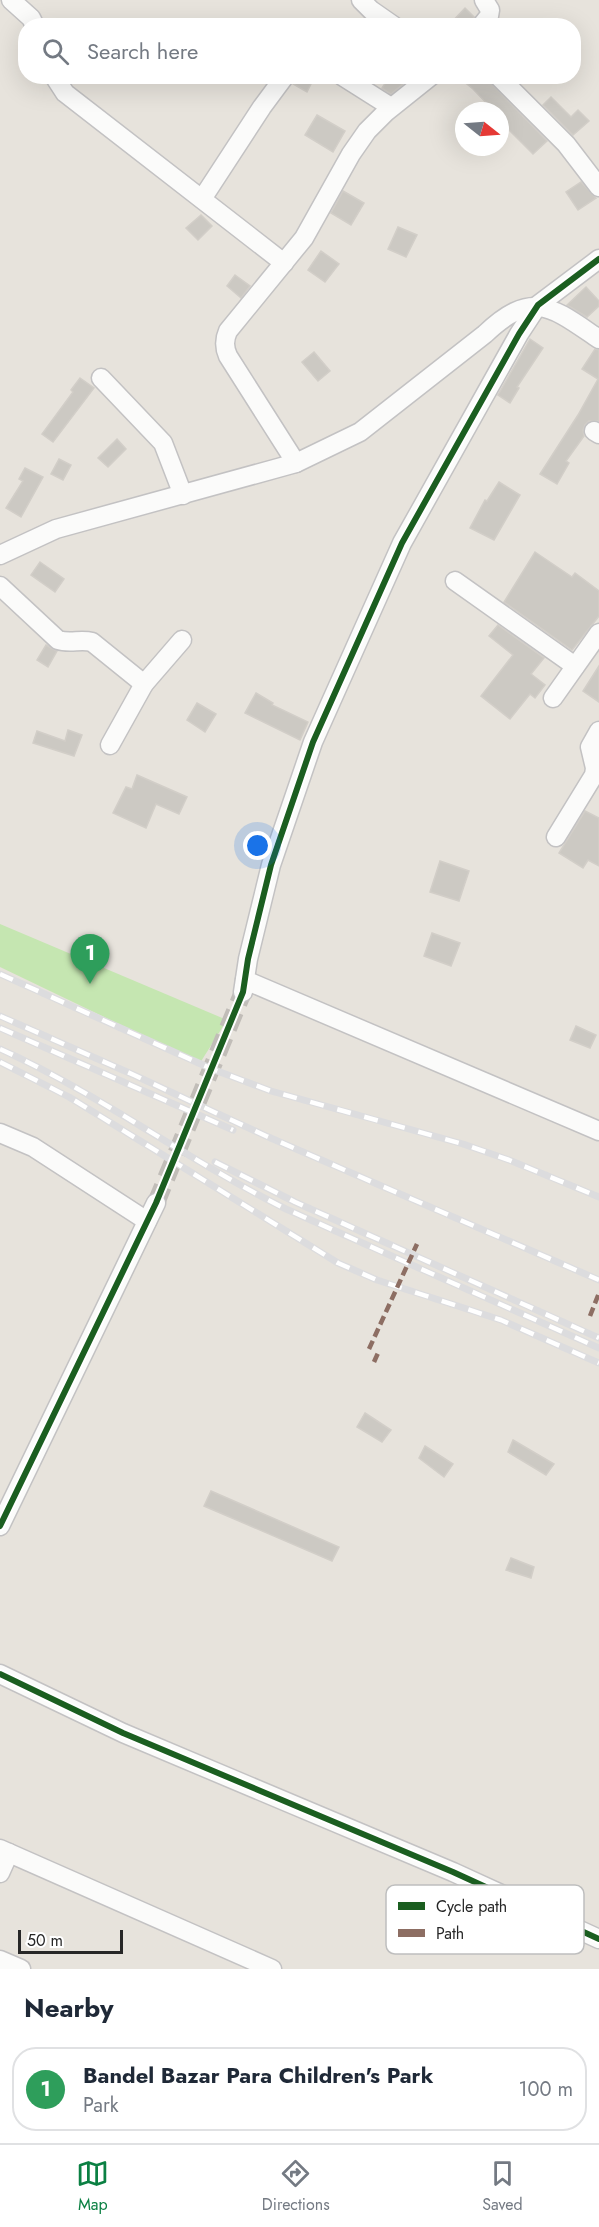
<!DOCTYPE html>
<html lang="en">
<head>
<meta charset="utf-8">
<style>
	body { margin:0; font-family:Jost,sans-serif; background:#f2f2f3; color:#1f2937 }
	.compass { position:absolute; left:455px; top:102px; width:54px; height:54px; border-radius:50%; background:#fff; box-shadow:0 6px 24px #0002; rotate:107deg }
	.scale { position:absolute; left:18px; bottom:15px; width:105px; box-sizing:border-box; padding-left:6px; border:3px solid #272727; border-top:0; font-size:16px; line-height:21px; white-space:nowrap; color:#272727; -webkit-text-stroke:4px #fff; paint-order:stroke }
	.you { position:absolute; left:258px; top:846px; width:21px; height:21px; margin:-15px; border:4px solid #fff; border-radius:50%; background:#1a73e8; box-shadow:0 0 0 9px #1a73e833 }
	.badge { display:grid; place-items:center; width:39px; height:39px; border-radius:50%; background:#0b8043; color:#fff; font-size:20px; font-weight:700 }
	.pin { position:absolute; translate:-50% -50px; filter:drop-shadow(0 2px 3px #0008) }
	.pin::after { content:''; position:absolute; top:32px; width:21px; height:18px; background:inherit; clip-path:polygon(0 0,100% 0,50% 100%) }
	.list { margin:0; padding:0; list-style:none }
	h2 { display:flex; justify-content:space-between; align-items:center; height:78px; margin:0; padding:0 24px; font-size:26px }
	h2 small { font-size:20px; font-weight:400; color:#747a83 }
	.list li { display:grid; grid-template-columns:39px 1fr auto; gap:18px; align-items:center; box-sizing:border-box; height:84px; margin:0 12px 12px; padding:0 12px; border:2px solid #e0e1e3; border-radius:24px }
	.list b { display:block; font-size:22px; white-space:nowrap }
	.list p { margin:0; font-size:20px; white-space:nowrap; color:#747a83 }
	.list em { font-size:20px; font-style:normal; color:#747a83 }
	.icon { flex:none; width:33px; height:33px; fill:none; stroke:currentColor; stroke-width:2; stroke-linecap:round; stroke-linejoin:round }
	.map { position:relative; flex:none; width:599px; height:1969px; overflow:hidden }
	.search { position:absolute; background:#fff; box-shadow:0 6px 24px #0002; left:18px; right:18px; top:18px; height:66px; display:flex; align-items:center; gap:15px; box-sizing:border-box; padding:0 21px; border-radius:24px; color:#747a83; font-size:22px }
	.sheet { height:174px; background:#fff }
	nav { display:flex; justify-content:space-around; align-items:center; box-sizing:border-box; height:84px; border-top:2px solid #e0e1e3; background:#fff; font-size:16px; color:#747a83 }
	nav a { display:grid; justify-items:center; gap:3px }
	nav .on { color:#0b8043 }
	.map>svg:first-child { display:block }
</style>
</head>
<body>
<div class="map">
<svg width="599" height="1969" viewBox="0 0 599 1969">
	<rect width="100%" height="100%" fill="#e7e3dc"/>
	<!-- green -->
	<polygon fill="#c5e6b1" points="0,924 227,1020 200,1063 0,967"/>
	<!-- building -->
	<g fill="#ccc9c3" stroke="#d2cec8" stroke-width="1.5">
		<polygon points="465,8 474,17 470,26 448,26"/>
		<polygon points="296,76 315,76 307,92 293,84"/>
		<polygon points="390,76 412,76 391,94 382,88"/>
		<polygon points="457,76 484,76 547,141 533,154 500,121 500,111 494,111 473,89"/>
		<polygon points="551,97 571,117 578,110 589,121 573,135 543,105"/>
		<polygon points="317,115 345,131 333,152 305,135"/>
		<polygon points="581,182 596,198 578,210 566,192"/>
		<polygon points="343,191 364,203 351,225 331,213"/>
		<polygon points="201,215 212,226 198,240 186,228"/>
		<polygon points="398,227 417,235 406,257 388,249"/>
		<polygon points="321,251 339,264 325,282 308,270"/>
		<polygon points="235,275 250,286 241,298 227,286"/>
		<polygon points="586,287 599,301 599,306 587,317 567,305"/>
		<polygon points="530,339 543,348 517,387 519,388 510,403 498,395"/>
		<polygon points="595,349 599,350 599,421 589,421 585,425 583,430 584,436 566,461 569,463 557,484 540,474 578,415 598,379 582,369"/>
		<polygon points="314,352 330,371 318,381 302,362"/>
		<polygon points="80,378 94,388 53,442 42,434 73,392 71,390"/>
		<polygon points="117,439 126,449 108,467 98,458"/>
		<polygon points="59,459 71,465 63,480 51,474"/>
		<polygon points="25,468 43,477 21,517 6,508 23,481 19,479"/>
		<polygon points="499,482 520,495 494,540 470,528 485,500 487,501"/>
		<polygon points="535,552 572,577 575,573 599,591 599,616 572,650 504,602"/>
		<polygon points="40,562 64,579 55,592 31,575"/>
		<polygon points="498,625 544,658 531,674 545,685 535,698 530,694 510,719 481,696 513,655 489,636"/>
		<polygon points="46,645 57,651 48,667 37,660"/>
		<polygon points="599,666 599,702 583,691"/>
		<polygon points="256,693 273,703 272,705 308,722 300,740 245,713"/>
		<polygon points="197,703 216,714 205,732 187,720"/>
		<polygon points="68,730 82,735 74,756 33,743 37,731 65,741"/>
		<polygon points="137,775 187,797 179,814 156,804 146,828 113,813 126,787 132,789"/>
		<polygon points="585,811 599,818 599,866 588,860 583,868 559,853"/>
		<polygon points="440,861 469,871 459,901 430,892"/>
		<polygon points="432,933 460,943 451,966 424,956"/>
		<polygon points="576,1026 596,1035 590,1048 570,1040"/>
		<polygon points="365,1413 391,1430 382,1442 357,1427"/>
		<polygon points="513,1440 554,1464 546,1475 508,1452"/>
		<polygon points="425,1446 453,1464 444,1477 419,1458"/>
		<polygon points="211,1491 339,1547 332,1561 204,1506"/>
		<polygon points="511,1558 534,1567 531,1578 506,1570"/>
	</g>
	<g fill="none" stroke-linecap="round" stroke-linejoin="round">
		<!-- minor-tunnel -->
		<polyline stroke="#c1bdb8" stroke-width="18" stroke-dasharray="18 9" stroke-linecap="butt" points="156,1203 243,992"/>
		<!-- minor casing -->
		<g stroke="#c3c2c3" stroke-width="21">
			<g id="minor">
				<polyline points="11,0 31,18 35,26"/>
				<polyline points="361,0 371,10 394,26"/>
				<polyline points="481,26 489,16 490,10 484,0"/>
				<polyline points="54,76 65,93 284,263"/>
				<polyline points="342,76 391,107"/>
				<polyline points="498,76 566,144 599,187"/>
				<polyline points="202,199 262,107 285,76"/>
				<polyline points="101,378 163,443 183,495"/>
				<polyline points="594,431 599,434"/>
				<path d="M 296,463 L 228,356 C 224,347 224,340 228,331 L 304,238 L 351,154 L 367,131 L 386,112 L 431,76"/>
				<path d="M 0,555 L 56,529 L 296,463 L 360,432 L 485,334 C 533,288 553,308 599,339"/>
				<polyline points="455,581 575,666"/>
				<path d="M 0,586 L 58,640 C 70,644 80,639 92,642 L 144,684"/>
				<polyline points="553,698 599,633"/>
				<polyline points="110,745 144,684 182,640"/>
				<polyline points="556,837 594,775 595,768 590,747 599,731"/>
				<polyline points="245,980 599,1131"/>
				<polyline points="243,992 248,959 271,865 313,742 402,543 519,334 538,305 599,259"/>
				<polyline points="0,1133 33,1147 147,1221"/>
				<polyline points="0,1526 156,1203"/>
				<polyline points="0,1674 123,1733 453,1872 599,1939"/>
				<polyline points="0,1849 272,1969"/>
				<polyline points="0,1873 9,1853"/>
				<polyline points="0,1960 21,1969"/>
			</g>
		</g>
		<!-- minor -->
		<use href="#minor" stroke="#fbfbfa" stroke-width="18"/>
		<!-- rail casing -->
		<g stroke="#dcdcde" stroke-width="7">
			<g id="rail">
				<polyline points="0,974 212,1069 271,1091 463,1144 509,1160 599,1197"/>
				<polyline points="0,1016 134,1075 266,1136 599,1280"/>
				<polyline points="0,1028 233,1130"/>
				<path d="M 0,1049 C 100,1094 188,1161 286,1209 L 599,1348"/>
				<polyline points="0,1062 69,1097 338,1263 377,1280 501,1320 599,1363"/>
				<polyline points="215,1162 295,1202 599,1338"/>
			</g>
		</g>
		<!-- rail -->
		<use href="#rail" stroke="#fff" stroke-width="4.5" stroke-dasharray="14" stroke-linecap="butt"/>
		<!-- quiet -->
		<g stroke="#8d6e63" stroke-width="4.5" stroke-dasharray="9 4.5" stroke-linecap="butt">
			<polyline points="590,1316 599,1293"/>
			<polyline points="369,1349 417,1244"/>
			<polyline points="374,1362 378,1353"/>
		</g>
		<!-- cycleway casing -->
		<g stroke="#fff" stroke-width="10">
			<g id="cycleway">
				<polyline points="0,1526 156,1203 243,992 248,959 271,865 313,742 402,543 519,334 538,305 599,259"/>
				<polyline points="0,1674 123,1733 453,1872 599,1939"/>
			</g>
		</g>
		<!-- cycleway -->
		<use href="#cycleway" stroke="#1b5e20" stroke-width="6"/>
	</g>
	<!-- legend -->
	<rect x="386" y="1885" width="198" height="69" rx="9" fill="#fff" stroke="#bebebe" stroke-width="1.5"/>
	<rect x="398" y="1902" width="27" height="8" fill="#1b5e20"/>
	<rect x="398" y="1929" width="27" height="8" fill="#8d6e63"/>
	<g font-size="16" fill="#272727">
		<text x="436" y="1912">Cycle path</text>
		<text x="436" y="1939">Path</text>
	</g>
</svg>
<svg class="compass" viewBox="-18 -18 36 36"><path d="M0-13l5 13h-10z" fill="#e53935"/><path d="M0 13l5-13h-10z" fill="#747a83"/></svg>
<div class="scale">50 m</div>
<div class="you"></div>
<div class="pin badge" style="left:90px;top:984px;background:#2e9e5b">1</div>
<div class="search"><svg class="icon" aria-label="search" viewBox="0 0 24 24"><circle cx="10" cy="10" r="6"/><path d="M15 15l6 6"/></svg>Search here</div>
</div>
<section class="sheet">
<h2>Nearby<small></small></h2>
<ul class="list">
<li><span class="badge" style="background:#2e9e5b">1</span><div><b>Bandel Bazar Para Children's Park</b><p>Park</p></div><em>100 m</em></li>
</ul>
</section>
<nav>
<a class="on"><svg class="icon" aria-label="map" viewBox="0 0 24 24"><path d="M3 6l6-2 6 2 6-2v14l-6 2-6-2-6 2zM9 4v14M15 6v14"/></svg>Map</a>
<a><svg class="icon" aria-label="directions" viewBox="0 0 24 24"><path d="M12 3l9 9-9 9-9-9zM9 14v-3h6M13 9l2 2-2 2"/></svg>Directions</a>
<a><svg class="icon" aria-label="saved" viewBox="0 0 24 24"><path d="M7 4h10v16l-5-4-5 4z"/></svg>Saved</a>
</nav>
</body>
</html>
